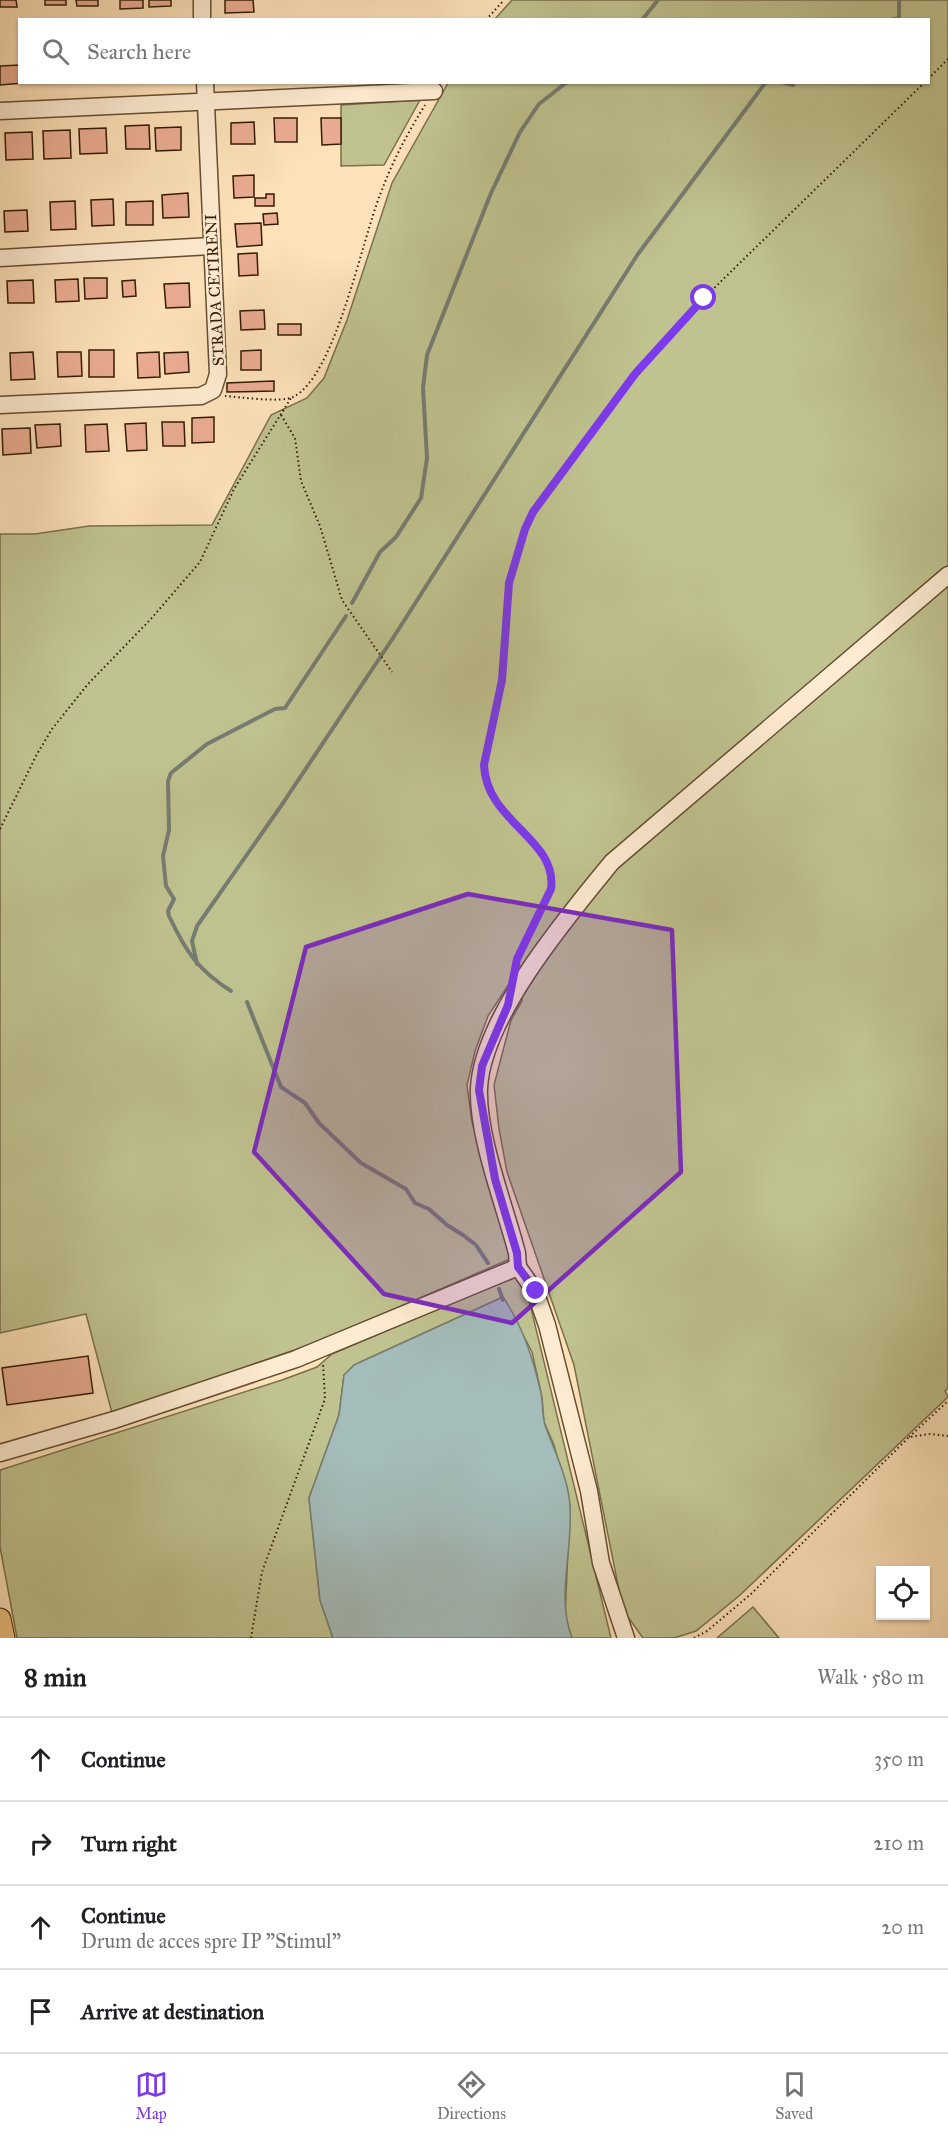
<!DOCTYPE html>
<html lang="en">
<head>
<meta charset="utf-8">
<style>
	body { margin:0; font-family:"IM FELL Great Primer",serif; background:#f2f2f2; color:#202124 }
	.controls { position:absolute; right:18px; bottom:18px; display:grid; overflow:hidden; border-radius:0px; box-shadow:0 2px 4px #0004 }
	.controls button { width:54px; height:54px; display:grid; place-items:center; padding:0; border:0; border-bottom:2px solid #e0e0e0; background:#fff; color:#202124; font:30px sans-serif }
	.stop { position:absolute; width:18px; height:18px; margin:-14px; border:4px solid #7c3aed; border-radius:50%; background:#fff }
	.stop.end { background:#7c3aed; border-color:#fff; box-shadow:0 2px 6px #0008 }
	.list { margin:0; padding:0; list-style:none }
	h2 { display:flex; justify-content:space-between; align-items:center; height:78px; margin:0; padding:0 24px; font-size:26px }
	h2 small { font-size:20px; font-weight:400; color:#757577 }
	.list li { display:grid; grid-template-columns:39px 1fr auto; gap:18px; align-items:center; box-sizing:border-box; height:84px; padding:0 24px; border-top:2px solid #e0e0e0 }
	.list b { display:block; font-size:22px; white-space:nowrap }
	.list p { margin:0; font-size:20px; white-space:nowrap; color:#757577 }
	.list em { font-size:20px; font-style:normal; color:#757577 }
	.icon { flex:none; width:33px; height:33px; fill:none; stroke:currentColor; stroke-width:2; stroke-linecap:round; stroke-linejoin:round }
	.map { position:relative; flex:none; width:948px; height:1638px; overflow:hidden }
	.search { position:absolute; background:#fff; box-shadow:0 2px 4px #0004; left:18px; right:18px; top:18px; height:66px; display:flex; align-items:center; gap:15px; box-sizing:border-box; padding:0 21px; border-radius:0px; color:#757577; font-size:22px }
	.sheet { height:414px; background:#fff }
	nav { display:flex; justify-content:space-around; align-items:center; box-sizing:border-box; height:84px; border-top:2px solid #e0e0e0; background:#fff; font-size:16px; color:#757577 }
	nav a { display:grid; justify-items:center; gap:3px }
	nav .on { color:#7c3aed }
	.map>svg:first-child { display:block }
</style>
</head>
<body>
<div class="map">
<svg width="948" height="1638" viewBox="0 0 948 1638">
	<rect width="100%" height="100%" fill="#fee2ba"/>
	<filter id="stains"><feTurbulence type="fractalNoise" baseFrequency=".00333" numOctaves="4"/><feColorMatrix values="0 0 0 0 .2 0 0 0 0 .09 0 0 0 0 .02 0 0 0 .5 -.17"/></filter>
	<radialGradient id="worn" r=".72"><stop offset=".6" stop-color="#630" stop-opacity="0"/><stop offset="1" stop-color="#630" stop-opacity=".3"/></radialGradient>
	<!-- green -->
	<g fill="#c0c390" stroke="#7a704a" stroke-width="1.5">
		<polygon points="512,0 948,0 948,1388 945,1391 948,1397 739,1596 696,1631 674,1638 643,1638 623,1610 574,1365 507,1172 499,1129 494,1085 511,1020 522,1001 520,967 488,1016 475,1051 467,1085 472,1122 510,1259 318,1342 112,1413 86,1314 0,1333 0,534 35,534 89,526 212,525 271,415 307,398 324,378 347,320 392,183 448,83 928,82 928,20 495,19"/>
		<polygon points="420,100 384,165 341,166 341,105"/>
		<polygon points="518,1275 529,1300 611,1638 572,1638 565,1618 570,1505 554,1445 544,1422 542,1397 532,1352 503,1297 367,1359 354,1365 344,1375 339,1415 309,1498 320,1600 333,1638 17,1638 0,1547 0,1470 282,1380 317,1367 332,1354"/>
		<polygon points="753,1607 779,1638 717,1638"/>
	</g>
	<!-- water -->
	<path fill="#a4bcba" stroke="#777c71" stroke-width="1.5" d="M 503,1297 C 523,1327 533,1358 541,1393 C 543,1403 542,1415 545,1425 C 554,1450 569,1480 570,1507 C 573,1552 556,1596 572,1638 L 333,1638 L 320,1600 L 309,1498 L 339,1415 L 344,1375 L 354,1365 L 367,1359 Z"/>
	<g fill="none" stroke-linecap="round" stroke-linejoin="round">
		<!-- stream -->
		<g stroke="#777c71" stroke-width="4">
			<polyline points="642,20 658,0"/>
			<polyline points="891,20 899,18 899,0"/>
			<polyline points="782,82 793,85 795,82"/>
			<polyline points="352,603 380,552 396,537 421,498 427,458 423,388 427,355 491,193 520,132 539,104 567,82"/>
			<polyline points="197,964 192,941 197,926 283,803 393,638 638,254 766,82"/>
			<path d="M 231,991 C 198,970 186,952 169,916 L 168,911 L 174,899 L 166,886 L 163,856 L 169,830 L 168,781 L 171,773 L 207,744 L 275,709 L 285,708 L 346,616"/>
			<polyline points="247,1002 281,1087 305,1103 319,1123 361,1163 406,1189 415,1203 429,1209 447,1225 463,1235 476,1245 488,1263"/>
			<polyline points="499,1289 503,1300"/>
		</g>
	</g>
	<!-- building -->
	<g fill="#ebad92" stroke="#331c04" stroke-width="1.5">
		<polygon points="0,0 16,0 17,7 0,7"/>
		<rect x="45" y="0" width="21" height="5"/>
		<polygon points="76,0 98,0 98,6 77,6"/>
		<polygon points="120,0 143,0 143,8 120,9"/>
		<polygon points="149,0 171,0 171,6 149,7"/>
		<polygon points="225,0 253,0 254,12 225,13"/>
		<polygon points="20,65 20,82 23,83 0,85 0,66"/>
		<polygon points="274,118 297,118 297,142 275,142"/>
		<polygon points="321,118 341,118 341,144 322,145"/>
		<polygon points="254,122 255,144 231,144 231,123"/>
		<polygon points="149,125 150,149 126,149 125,126"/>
		<polygon points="181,127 181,150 156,151 155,128"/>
		<polygon points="106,128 107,153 80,154 79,129"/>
		<polygon points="70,130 71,158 44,159 43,131"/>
		<polygon points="32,132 33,159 6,160 5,133"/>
		<polygon points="254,175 254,197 234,198 233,176"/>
		<polygon points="188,193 189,217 163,218 162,195"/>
		<polygon points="266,194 274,194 274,206 255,206 255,198 266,198"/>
		<polygon points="113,199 114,225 92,226 91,200"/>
		<polygon points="75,201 76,229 51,230 50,202"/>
		<polygon points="153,201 153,225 126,225 126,202"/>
		<polygon points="27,210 28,231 5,232 4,211"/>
		<polygon points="277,213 278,224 264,225 263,214"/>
		<polygon points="261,223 262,245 237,247 235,224"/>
		<polygon points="257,253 258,275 239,276 238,254"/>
		<polygon points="84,278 107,278 107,298 85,299"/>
		<polygon points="78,279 79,301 56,302 55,280"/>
		<polygon points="33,280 34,303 8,303 7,281"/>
		<polygon points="135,280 136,296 123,297 122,281"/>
		<polygon points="189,283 190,307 166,308 164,284"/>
		<polygon points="264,310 265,329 241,330 240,311"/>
		<rect x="278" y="324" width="23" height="11"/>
		<rect x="89" y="350" width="25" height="27"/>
		<polygon points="261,350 261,370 241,370 241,351"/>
		<polygon points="33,352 35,379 11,380 10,353"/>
		<polygon points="57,352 81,352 82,376 58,377"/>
		<polygon points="159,352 160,377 138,378 137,353"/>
		<polygon points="188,352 189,372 165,374 164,353"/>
		<polygon points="274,381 274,391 227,392 227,383"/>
		<polygon points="214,417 214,442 192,443 192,418"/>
		<polygon points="162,422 184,422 185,446 163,446"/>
		<polygon points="146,423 147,450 127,451 125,424"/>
		<polygon points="60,424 61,446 37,448 35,425"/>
		<polygon points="107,424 109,451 86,452 85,425"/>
		<polygon points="30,428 31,453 3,455 2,429"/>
		<polygon points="88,1356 93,1393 7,1405 2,1368"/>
	</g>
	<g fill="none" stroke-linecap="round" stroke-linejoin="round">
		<!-- minor casing -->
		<g stroke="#664e32" stroke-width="19">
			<g id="minor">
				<polyline points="202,0 202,20"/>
				<polyline points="0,111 434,91"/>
				<polyline points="0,258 211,246"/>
				<polyline points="0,405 201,396 213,390 218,374 205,82"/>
				<path d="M 518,1267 L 517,1253 C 505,1206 477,1136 479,1088 C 483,1016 567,917 612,862 L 948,575"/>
				<polyline points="518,1267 535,1291 547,1325 589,1491 601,1563 626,1638"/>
				<polyline points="0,1453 114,1420 296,1359 518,1267"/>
			</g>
		</g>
		<!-- major casing -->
		<g stroke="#331c04" stroke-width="23">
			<polyline id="major" points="0,1619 4,1638"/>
		</g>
		<!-- path -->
		<g stroke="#331c04" stroke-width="2" stroke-dasharray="1.5 3" stroke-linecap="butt">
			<polyline points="486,20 504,0"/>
			<polyline points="928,79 948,59"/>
			<path d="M 225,396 C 240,397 281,403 293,397 C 335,377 362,240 380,195 C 392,162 407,134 425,105"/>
			<polyline points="281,415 295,438 301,481 320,526 342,600 392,672"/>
			<polyline points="0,829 37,754 52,729 88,684 150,620 200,562 234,489 291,398"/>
			<path d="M 517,961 L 551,889 C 557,847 502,824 486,784 C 479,767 489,743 493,726 C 498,700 504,675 506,649 C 508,627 506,603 510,581 C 515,556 523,534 533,512 L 635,374 L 704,298 L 925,82"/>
			<polyline points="909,1437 948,1401"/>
			<polyline points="251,1638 262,1572 325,1399 323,1363"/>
			<polyline points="694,1638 707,1631 751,1594 909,1437 930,1434 948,1436"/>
		</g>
		<!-- minor -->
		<use href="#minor" stroke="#feecd2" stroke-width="16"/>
		<!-- major -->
		<use href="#major" stroke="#efc17d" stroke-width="21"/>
	</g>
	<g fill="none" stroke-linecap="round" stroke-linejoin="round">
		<!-- route -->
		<path stroke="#7c3aed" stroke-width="8" d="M 536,1291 L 518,1267 L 517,1253 L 495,1179 L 479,1090 L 482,1066 L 508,1005 L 517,959 L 551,889 C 558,839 486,822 484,765 L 502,680 L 509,583 L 525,529 L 533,512 L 635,374 L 704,298"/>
	</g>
	<!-- marked area -->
	<path fill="#7b2cbf" fill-opacity="0.2" stroke="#7b2cbf" stroke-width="4.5" stroke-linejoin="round" d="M 468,894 L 672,930 L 681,1172 L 512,1323 L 384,1294 L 254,1152 L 306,947 Z"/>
	<g text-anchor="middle" stroke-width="4.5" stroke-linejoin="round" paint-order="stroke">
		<!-- street labels -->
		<g font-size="16" fill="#331c04" stroke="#feecd2">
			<text transform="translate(214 290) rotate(-93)" y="6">STRADA CETIRENI</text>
		</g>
	</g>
	<rect width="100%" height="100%" filter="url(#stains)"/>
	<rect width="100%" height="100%" fill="url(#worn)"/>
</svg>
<div class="controls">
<button><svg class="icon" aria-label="locate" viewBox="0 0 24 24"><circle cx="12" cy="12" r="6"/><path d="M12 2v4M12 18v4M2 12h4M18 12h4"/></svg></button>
</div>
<div class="stop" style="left:704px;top:298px"></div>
<div class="stop end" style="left:536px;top:1291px"></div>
<div class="search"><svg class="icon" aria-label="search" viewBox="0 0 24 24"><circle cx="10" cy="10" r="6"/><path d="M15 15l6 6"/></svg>Search here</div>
</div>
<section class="sheet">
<h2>8 min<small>Walk · 580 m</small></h2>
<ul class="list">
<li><svg class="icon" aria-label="ahead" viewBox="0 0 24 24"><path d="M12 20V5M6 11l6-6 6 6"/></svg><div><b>Continue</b></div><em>350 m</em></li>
<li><svg class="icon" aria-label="right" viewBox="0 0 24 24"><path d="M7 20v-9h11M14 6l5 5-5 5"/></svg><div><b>Turn right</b></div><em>210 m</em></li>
<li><svg class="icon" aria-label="ahead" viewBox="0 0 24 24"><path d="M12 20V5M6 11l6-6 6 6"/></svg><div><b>Continue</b><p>Drum de acces spre IP &quot;Stimul&quot;</p></div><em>20 m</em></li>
<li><svg class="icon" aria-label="arrive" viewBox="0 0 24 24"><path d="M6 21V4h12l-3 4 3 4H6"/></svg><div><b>Arrive at destination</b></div></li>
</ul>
</section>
<nav>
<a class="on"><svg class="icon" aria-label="map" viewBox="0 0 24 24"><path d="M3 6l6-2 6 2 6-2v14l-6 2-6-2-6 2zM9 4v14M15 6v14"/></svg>Map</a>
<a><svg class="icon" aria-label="directions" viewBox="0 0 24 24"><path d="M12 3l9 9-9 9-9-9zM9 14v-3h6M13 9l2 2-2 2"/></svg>Directions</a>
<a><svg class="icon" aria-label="saved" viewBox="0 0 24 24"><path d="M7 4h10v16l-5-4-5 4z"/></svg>Saved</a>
</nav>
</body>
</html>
